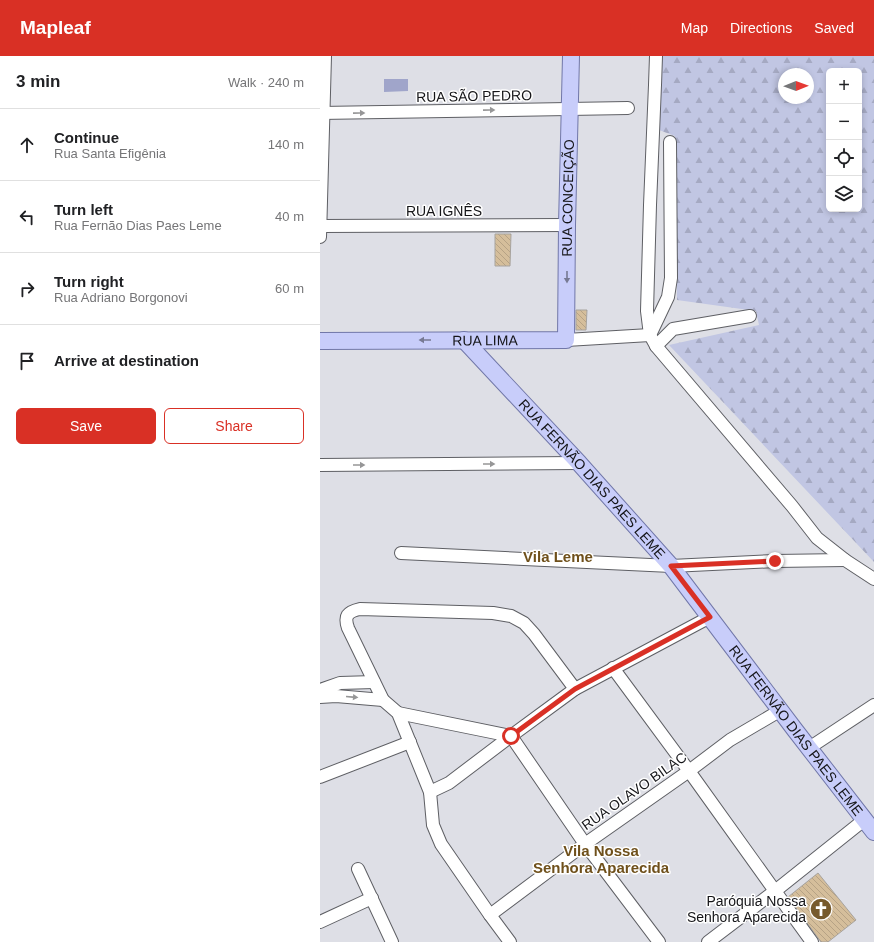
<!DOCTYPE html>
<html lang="en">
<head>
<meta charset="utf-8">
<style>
	body { margin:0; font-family:Helvetica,sans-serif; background:#f2f2f2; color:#202124 }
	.controls { position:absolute; right:12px; top:12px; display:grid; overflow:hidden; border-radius:6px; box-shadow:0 2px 6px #0003 }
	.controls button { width:36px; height:36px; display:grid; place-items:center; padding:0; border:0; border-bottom:1px solid #e0e0e0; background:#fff; color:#202124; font:20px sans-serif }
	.compass { position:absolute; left:458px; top:12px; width:36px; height:36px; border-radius:50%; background:#fff; box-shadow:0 2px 6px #0003; rotate:89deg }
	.stop { position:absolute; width:12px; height:12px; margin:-9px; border:3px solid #d93025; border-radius:50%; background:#fff }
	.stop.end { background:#d93025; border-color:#fff; box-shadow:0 1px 4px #0008 }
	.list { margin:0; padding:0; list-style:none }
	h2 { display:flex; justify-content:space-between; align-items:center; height:52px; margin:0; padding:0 16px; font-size:17px }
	h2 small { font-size:13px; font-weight:400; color:#757577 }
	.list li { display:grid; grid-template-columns:26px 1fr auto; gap:12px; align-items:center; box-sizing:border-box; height:72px; padding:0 16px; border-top:1px solid #e0e0e0 }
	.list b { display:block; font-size:15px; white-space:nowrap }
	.list p { margin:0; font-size:13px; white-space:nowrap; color:#757577 }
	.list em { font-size:13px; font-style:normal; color:#757577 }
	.actions { display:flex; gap:8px; padding:12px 16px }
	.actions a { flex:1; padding:9px 0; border:1px solid #d93025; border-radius:6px; text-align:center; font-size:14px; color:#d93025 }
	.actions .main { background:#d93025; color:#fff }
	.icon { flex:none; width:22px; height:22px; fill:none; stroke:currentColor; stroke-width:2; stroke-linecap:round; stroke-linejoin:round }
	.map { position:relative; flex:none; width:554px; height:886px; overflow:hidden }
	header { display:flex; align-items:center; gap:24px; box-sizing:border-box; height:56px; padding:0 20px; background:#d93025; color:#fff }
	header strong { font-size:19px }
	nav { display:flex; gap:22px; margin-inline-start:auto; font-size:14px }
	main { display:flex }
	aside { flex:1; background:#fff }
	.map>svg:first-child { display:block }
</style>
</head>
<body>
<header>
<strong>Mapleaf</strong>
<nav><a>Map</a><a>Directions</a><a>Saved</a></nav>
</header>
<main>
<aside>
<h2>3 min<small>Walk · 240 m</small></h2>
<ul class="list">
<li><svg class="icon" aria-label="ahead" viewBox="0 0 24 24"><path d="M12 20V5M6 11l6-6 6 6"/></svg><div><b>Continue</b><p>Rua Santa Efigênia</p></div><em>140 m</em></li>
<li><svg class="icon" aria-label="left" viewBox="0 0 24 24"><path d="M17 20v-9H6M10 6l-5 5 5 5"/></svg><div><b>Turn left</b><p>Rua Fernão Dias Paes Leme</p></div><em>40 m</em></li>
<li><svg class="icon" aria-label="right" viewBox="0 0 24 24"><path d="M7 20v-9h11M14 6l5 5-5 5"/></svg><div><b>Turn right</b><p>Rua Adriano Borgonovi</p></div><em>60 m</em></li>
<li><svg class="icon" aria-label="arrive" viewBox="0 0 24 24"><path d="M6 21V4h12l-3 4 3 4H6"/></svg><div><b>Arrive at destination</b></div></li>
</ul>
<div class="actions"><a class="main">Save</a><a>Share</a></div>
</aside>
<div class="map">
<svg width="554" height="886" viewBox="0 0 554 886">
	<defs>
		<pattern id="forest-firs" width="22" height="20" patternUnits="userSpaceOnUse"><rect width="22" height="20" fill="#c1c6e3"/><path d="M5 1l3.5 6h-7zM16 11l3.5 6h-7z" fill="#a5a9c2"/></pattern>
		<pattern id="building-back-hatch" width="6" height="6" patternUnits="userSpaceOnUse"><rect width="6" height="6" fill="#d5be9b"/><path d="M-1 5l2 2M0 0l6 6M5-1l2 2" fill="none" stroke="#b6a285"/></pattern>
	</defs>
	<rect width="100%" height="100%" fill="#dedfe6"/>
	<!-- forest -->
	<path fill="url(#forest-firs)" fill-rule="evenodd" d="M 341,0 L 554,0 L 554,506 L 349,289 L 439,269 L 436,255 L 357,244 L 355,80 L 339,74 ZM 509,15 L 539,15 L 539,153 L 509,153 ZM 464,18 L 488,18 L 488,42 L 464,42 Z"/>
	<!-- water -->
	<polygon fill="#a0a5ca" points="64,23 88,23 88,35 64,36"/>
	<!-- building -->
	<g fill="url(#building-back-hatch)" stroke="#a7a39e">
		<polygon points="175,178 191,178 190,210 175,210"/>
		<polygon points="256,254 267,254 266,274 256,274"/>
		<polygon points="498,817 536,864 508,886 501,886 468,841"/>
	</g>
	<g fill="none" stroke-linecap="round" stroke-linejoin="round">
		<!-- minor casing -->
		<g stroke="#5e5f64" stroke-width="14">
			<g id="minor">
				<polyline points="336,0 335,29 330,149 327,255 330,279 336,290 472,450 497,482 525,504 554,523"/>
				<polyline points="0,57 308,52"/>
				<polyline points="0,170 247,169"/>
				<polyline points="0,181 5,0"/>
				<polyline points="330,279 348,241 351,222 350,86"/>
				<polyline points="246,284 330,279"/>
				<polyline points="336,290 353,273 430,260"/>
				<polyline points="0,409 259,407"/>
				<polyline points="81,497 351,510 455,505 525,504"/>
				<polyline points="293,612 369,715 455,835 492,886"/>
				<polyline points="0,634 20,627 54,626"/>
				<polyline points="0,641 16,640 63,644"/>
				<polyline points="78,657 191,680 265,788 339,886"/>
				<polyline points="489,692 554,649"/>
				<polyline points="0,721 90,686"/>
				<polyline points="110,736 129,727 191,680 255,633 390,561"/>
				<polyline points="38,813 72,886"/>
				<polyline points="170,859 265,788 369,715 410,684 461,654"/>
				<polyline points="0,866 52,842"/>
				<path d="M 190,886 L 170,859 L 121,788 L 113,769 L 110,736 L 78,657 L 63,644 L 28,572 C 24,560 27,556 40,553 L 173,557 L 191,560 L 204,567 L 214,578 L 255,633"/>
				<polyline points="388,886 455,835 544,764"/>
			</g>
		</g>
		<!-- major casing -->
		<g stroke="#7177a8" stroke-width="18">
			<g id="major">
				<path id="s1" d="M 144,284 L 259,407 L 351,510 L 475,674 L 554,776"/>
				<path id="s2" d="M 0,285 L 246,284 L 247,169 L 251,0"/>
			</g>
		</g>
		<!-- minor -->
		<use href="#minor" stroke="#fff" stroke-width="12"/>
		<!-- major -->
		<use href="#major" stroke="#c8cdfa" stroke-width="16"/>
	</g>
	<!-- one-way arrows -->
	<defs><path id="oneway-solid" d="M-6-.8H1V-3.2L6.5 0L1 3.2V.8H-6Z"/></defs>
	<g fill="#969697">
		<use href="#oneway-solid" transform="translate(169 54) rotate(-1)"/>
		<use href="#oneway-solid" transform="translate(39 57) rotate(-1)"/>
		<use href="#oneway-solid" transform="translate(169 408)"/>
		<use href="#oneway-solid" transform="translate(39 409)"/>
		<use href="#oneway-solid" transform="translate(32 641) rotate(5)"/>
	</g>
	<g fill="#777a94">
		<use href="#oneway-solid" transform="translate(247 221) rotate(90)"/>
		<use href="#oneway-solid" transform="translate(105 284) rotate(180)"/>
	</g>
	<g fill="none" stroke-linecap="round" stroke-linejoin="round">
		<!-- route -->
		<polyline stroke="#d93025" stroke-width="5" points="191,680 255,633 390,561 351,510 455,505"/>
	</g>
	<!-- icons -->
	<defs>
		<g id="church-disc" transform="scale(1.15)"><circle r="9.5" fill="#775a2d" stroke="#fff"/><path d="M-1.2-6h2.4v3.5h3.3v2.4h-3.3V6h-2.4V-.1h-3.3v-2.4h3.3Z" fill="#fff"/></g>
	</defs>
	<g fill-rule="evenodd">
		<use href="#church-disc" x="501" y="853"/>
	</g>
	<g text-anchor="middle" stroke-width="3" stroke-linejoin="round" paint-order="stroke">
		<!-- street labels -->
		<g font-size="14" fill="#151518" stroke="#fff">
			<text transform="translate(154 40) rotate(-1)" y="5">RUA SÃO PEDRO</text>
			<text dy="5" stroke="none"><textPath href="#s2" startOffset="388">RUA CONCEIÇÃO</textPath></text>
			<text x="124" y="160">RUA IGNÊS</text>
			<text dy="5" stroke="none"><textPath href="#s2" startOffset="165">RUA LIMA</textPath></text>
			<text dy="5" stroke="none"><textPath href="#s1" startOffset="189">RUA FERNÃO DIAS PAES LEME</textPath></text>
			<text dy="5" stroke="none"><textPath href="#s1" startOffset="513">RUA FERNÃO DIAS PAES LEME</textPath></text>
			<text transform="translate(314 735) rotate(-35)" y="5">RUA OLAVO BILAC</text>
		</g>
		<!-- poi labels -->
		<g font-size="14" fill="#151518" stroke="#fff" text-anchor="end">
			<text x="486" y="850">Paróquia Nossa<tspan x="486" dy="16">Senhora Aparecida</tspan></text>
		</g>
		<!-- neighbourhood labels -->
		<g font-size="15" font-weight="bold" fill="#6f501b" stroke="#fff">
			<text x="238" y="506">Vila Leme</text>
			<text x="281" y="800">Vila Nossa<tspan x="281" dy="17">Senhora Aparecida</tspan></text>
		</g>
	</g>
</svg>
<div class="controls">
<button>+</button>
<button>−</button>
<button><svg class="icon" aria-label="locate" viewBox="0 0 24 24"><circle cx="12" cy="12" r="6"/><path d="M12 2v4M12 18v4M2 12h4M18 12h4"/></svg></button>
<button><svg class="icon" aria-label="layers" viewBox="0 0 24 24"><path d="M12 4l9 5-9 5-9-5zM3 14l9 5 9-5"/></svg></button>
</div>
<svg class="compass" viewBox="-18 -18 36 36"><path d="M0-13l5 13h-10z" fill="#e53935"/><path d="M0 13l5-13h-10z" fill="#757577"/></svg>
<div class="stop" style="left:191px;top:680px"></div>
<div class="stop end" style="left:455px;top:505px"></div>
</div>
</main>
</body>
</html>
